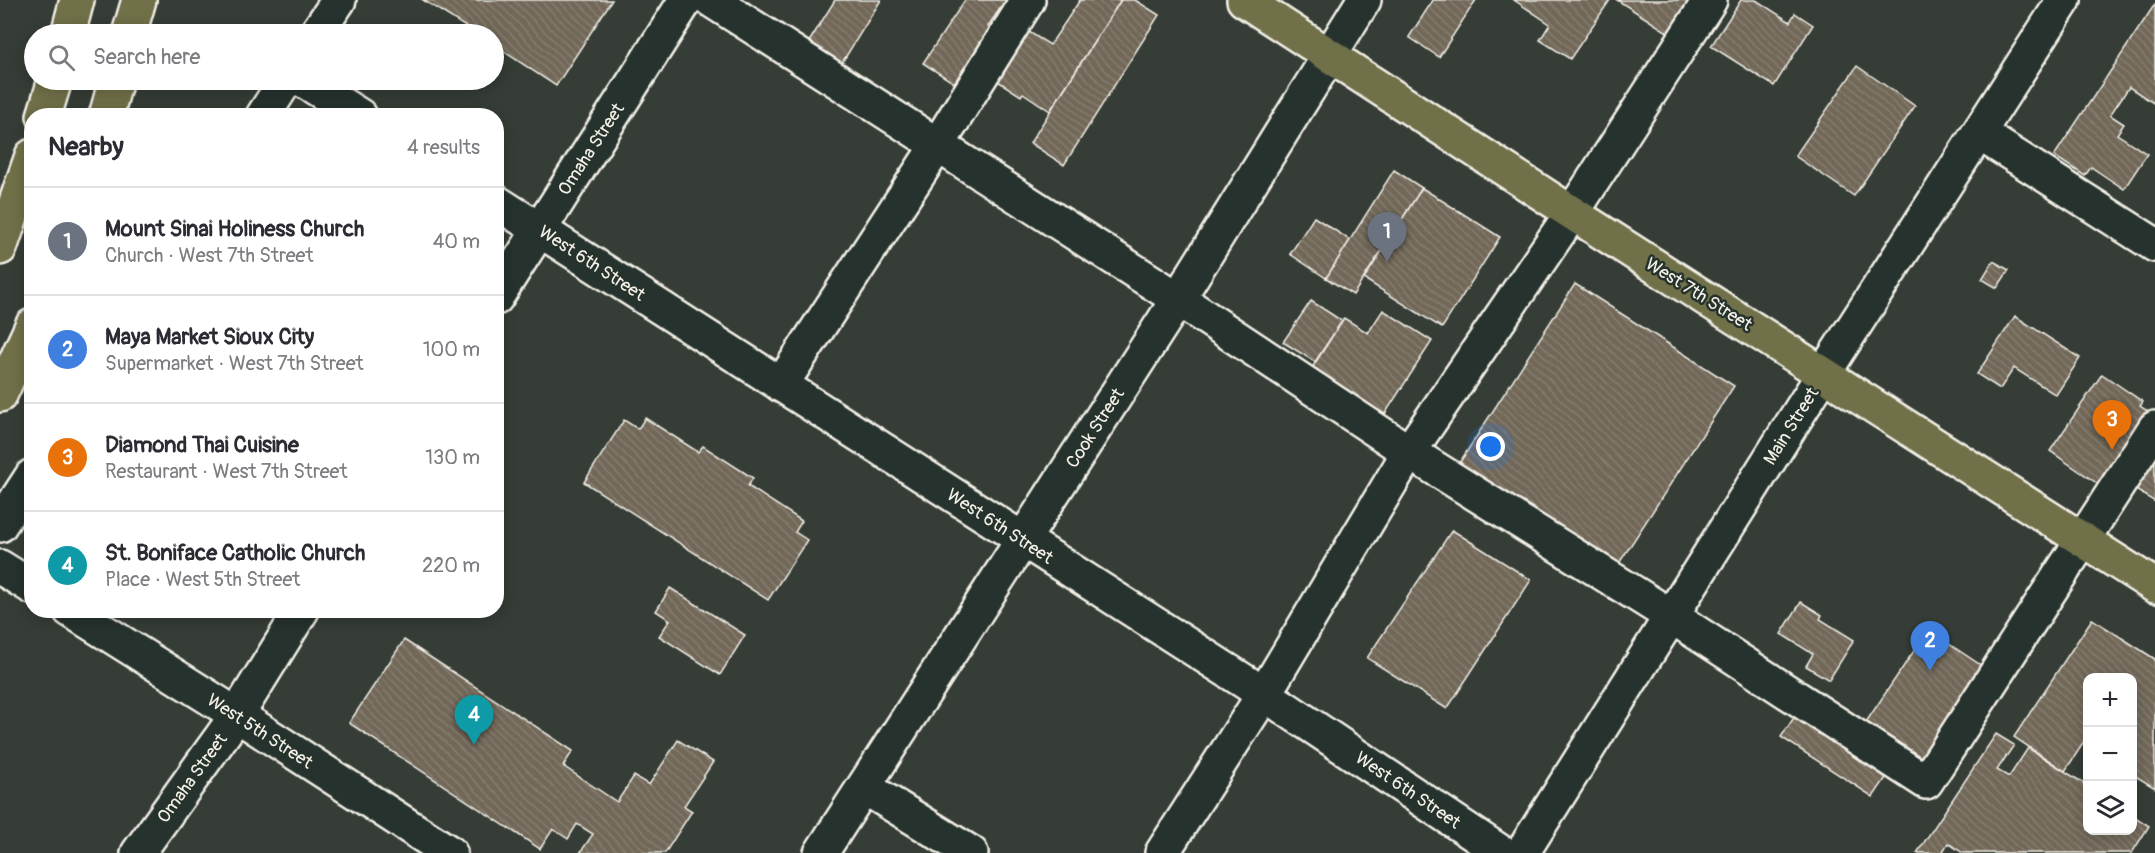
<!DOCTYPE html>
<html lang="en">
<head>
<meta charset="utf-8">
<style>
	body { margin:0; font-family:Pangolin,sans-serif; background:#f2f2f3; color:#2b2b33 }
	.controls { position:absolute; right:18px; bottom:18px; display:grid; overflow:hidden; border-radius:12px; box-shadow:0 3px 15px #0003 }
	.controls button { width:54px; height:54px; display:grid; place-items:center; padding:0; border:0; border-bottom:2px solid #e1e1e2; background:#fff; color:#2b2b33; font:30px sans-serif }
	.you { position:absolute; left:1491px; top:447px; width:21px; height:21px; margin:-15px; border:4px solid #fff; border-radius:50%; background:#1a73e8; box-shadow:0 0 0 9px #1a73e833 }
	.badge { display:grid; place-items:center; width:39px; height:39px; border-radius:50%; background:#ea580c; color:#fff; font-size:20px; font-weight:700 }
	.pin { position:absolute; translate:-50% -50px; filter:drop-shadow(0 2px 3px #0008) }
	.pin::after { content:''; position:absolute; top:32px; width:21px; height:18px; background:inherit; clip-path:polygon(0 0,100% 0,50% 100%) }
	.list { margin:0; padding:0; list-style:none }
	h2 { display:flex; justify-content:space-between; align-items:center; height:78px; margin:0; padding:0 24px; font-size:26px }
	h2 small { font-size:20px; font-weight:400; color:#7c7c81 }
	.list li { display:grid; grid-template-columns:39px 1fr auto; gap:18px; align-items:center; box-sizing:border-box; height:108px; padding:0 24px; border-top:2px solid #e1e1e2 }
	.list b { display:block; font-size:22px; white-space:nowrap }
	.list p { margin:0; font-size:20px; white-space:nowrap; color:#7c7c81 }
	.list em { font-size:20px; font-style:normal; color:#7c7c81 }
	.icon { flex:none; width:33px; height:33px; fill:none; stroke:currentColor; stroke-width:2; stroke-linecap:round; stroke-linejoin:round }
	.map { position:relative; flex:none; width:2155px; height:853px; overflow:hidden }
	.search { position:absolute; background:#fff; box-shadow:0 3px 15px #0003; left:24px; top:24px; width:480px; height:66px; display:flex; align-items:center; gap:15px; box-sizing:border-box; padding:0 21px; border-radius:33px; color:#7c7c81; font-size:22px }
	.panel { position:absolute; background:#fff; box-shadow:0 3px 15px #0003; left:24px; top:108px; width:480px; height:510px; border-radius:24px }
	.map>svg:first-child { display:block }
</style>
</head>
<body>
<div class="map">
<svg width="2155" height="853" viewBox="0 0 2155 853">
	<defs>
		<pattern id="building-back-hatch" width="6" height="6" patternUnits="userSpaceOnUse" patternTransform="scale(1.5)"><rect width="6" height="6" fill="#716759"/><path d="M-1 5l2 2M0 0l6 6M5-1l2 2" fill="none" stroke="#867d71"/></pattern>
	</defs>
	<rect width="100%" height="100%" fill="#353d36"/>
	<filter id="ink" filterUnits="userSpaceOnUse"><feTurbulence type="fractalNoise" baseFrequency=".0167" numOctaves="2"/><feDisplacementMap in="SourceGraphic" scale="12" xChannelSelector="R" yChannelSelector="G"/><feConvolveMatrix kernelMatrix="1 2 1 2 8 2 1 2 1" color-interpolation-filters="sRGB"/></filter>
	<g filter="url(#ink)">
		<!-- building -->
		<g fill="url(#building-back-hatch)" stroke="#f4f1e8" stroke-width="1.5">
			<polygon points="423,0 612,0 556,86 494,45 494,34 477,34"/>
			<polygon points="835,0 881,0 840,66 807,45"/>
			<polygon points="965,0 1006,0 988,26 991,28 954,83 923,63"/>
			<polygon points="1080,0 1121,0 1050,111 1023,93 1021,96 990,76 1021,27 1050,45"/>
			<polygon points="1121,0 1135,0 1159,15 1064,165 1030,143"/>
			<polygon points="1433,0 1476,0 1439,57 1409,37"/>
			<polygon points="1514,0 1610,0 1570,59 1540,40 1550,24"/>
			<polygon points="1617,0 1699,0 1675,37"/>
			<polygon points="1741,0 1756,0 1790,22 1795,13 1813,25 1774,86 1711,46"/>
			<polygon points="2155,4 2155,104 2129,87 2110,115 2124,124 2117,134 2147,154 2124,189 2091,167 2085,176 2054,156"/>
			<polygon points="1857,66 1915,106 1854,196 1795,156"/>
			<polygon points="1394,170 1422,188 1353,295 1326,278"/>
			<polygon points="1422,188 1500,237 1442,328 1364,279"/>
			<polygon points="1314,217 1350,240 1326,278 1290,254"/>
			<polygon points="1993,261 2009,270 1997,288 1982,279"/>
			<polygon points="1575,284 1734,386 1616,568 1458,465"/>
			<polygon points="1311,301 1342,321 1315,362 1283,342"/>
			<polygon points="1383,310 1432,341 1383,417 1310,371 1344,318 1368,333"/>
			<polygon points="2015,316 2080,358 2056,395 2014,368 2000,389 1977,374"/>
			<polygon points="2102,374 2143,402 2140,406 2150,413 2101,486 2050,451"/>
			<polygon points="645,418 698,452 703,446 753,478 748,486 802,521 795,532 807,540 768,600 584,482 624,420 638,429"/>
			<polygon points="2155,450 2155,502 2131,487"/>
			<polygon points="1452,530 1531,580 1447,709 1367,658"/>
			<polygon points="670,588 745,635 720,675 659,636 670,620 656,611"/>
			<polygon points="1801,602 1822,615 1820,619 1854,640 1829,680 1806,666 1813,654 1781,634"/>
			<polygon points="2092,619 2155,659 2155,788 2132,774 2132,678 2088,678 2088,744 2084,742 2065,771 2014,737"/>
			<polygon points="1928,630 1985,668 1923,760 1866,722"/>
			<polygon points="404,640 573,751 563,766 617,802 634,776 649,785 678,740 713,762 684,806 692,811 665,853 580,853 593,834 577,824 568,839 553,829 540,849 349,723"/>
			<polygon points="1797,713 1890,772 1873,797 1781,737"/>
			<polygon points="1996,734 2014,745 1997,770 2009,777 2028,748 2088,786 2088,830 2132,830 2132,815 2149,826 2132,853 1963,853 1948,843 1942,853 1917,853"/>
		</g>
		<g fill="none" stroke-linecap="round" stroke-linejoin="round">
			<!-- minor casing -->
			<g stroke="#f4f1e8" stroke-width="38">
				<g id="minor">
					<polyline points="711,0 1178,299 1409,452 1671,616 1926,782 2155,428"/>
					<polyline points="316,34 339,0"/>
					<polyline points="303,80 360,116"/>
					<polyline points="263,116 286,80"/>
					<polyline points="1979,133 2155,245"/>
					<polyline points="496,202 1264,694 1502,853"/>
					<polyline points="496,298 686,0"/>
					<polyline points="781,385 937,146 1028,0"/>
					<polyline points="0,525 32,476"/>
					<polyline points="0,567 32,587"/>
					<polyline points="70,610 237,715 450,853"/>
					<polyline points="864,787 971,853"/>
					<polyline points="138,853 237,715 302,610"/>
					<polyline points="821,853 1178,299 1364,0"/>
					<polyline points="1162,853 1264,694 1409,452 1572,213 1710,0"/>
					<polyline points="1522,853 1824,373 2064,0"/>
				</g>
			</g>
			<!-- major casing -->
			<g stroke="#f4f1e8" stroke-width="38">
				<g id="major">
					<polyline points="1244,0 1572,213 2155,586"/>
					<polyline points="68,34 77,0"/>
					<polyline points="129,34 139,0"/>
					<polyline points="44,116 55,80"/>
					<polyline points="106,116 116,80"/>
					<polyline points="0,248 32,156"/>
					<polyline points="0,395 32,326"/>
				</g>
			</g>
			<!-- minor -->
			<use href="#minor" stroke="#26332d" stroke-width="33"/>
			<!-- major -->
			<use href="#major" stroke="#70704a" stroke-width="33"/>
		</g>
	</g>
	<g text-anchor="middle" stroke-width="5" stroke-linejoin="round" paint-order="stroke">
		<!-- street labels -->
		<g font-size="18" fill="#f4f1e8" stroke="#26332d">
			<text transform="translate(591 149) rotate(-57)" y="6">Omaha Street</text>
			<text transform="translate(592 263) rotate(33)" y="6">West 6th Street</text>
			<text transform="translate(1699 294) rotate(32)" y="6">West 7th Street</text>
			<text transform="translate(1791 426) rotate(-58)" y="6">Main Street</text>
			<text transform="translate(1095 428) rotate(-57)" y="6">Cook Street</text>
			<text transform="translate(1000 526) rotate(33)" y="6">West 6th Street</text>
			<text transform="translate(260 731) rotate(33)" y="6">West 5th Street</text>
			<text transform="translate(192 778) rotate(-54)" y="6">Omaha Street</text>
			<text transform="translate(1408 790) rotate(34)" y="6">West 6th Street</text>
		</g>
	</g>
</svg>
<div class="controls">
<button>+</button>
<button>−</button>
<button><svg class="icon" aria-label="layers" viewBox="0 0 24 24"><path d="M12 4l9 5-9 5-9-5zM3 14l9 5 9-5"/></svg></button>
</div>
<div class="you"></div>
<div class="pin badge" style="left:1387px;top:262px;background:#6b7280">1</div>
<div class="pin badge" style="left:1930px;top:671px;background:#3f7fe0">2</div>
<div class="pin badge" style="left:2112px;top:450px;background:#e8710a">3</div>
<div class="pin badge" style="left:474px;top:745px;background:#0f9aa8">4</div>
<div class="search"><svg class="icon" aria-label="search" viewBox="0 0 24 24"><circle cx="10" cy="10" r="6"/><path d="M15 15l6 6"/></svg>Search here</div>
<section class="panel">
<h2>Nearby<small>4 results</small></h2>
<ul class="list">
<li><span class="badge" style="background:#6b7280">1</span><div><b>Mount Sinai Holiness Church</b><p>Church · West 7th Street</p></div><em>40 m</em></li>
<li><span class="badge" style="background:#3f7fe0">2</span><div><b>Maya Market Sioux City</b><p>Supermarket · West 7th Street</p></div><em>100 m</em></li>
<li><span class="badge" style="background:#e8710a">3</span><div><b>Diamond Thai Cuisine</b><p>Restaurant · West 7th Street</p></div><em>130 m</em></li>
<li><span class="badge" style="background:#0f9aa8">4</span><div><b>St. Boniface Catholic Church</b><p>Place · West 5th Street</p></div><em>220 m</em></li>
</ul>
</section>
</div>
</body>
</html>
